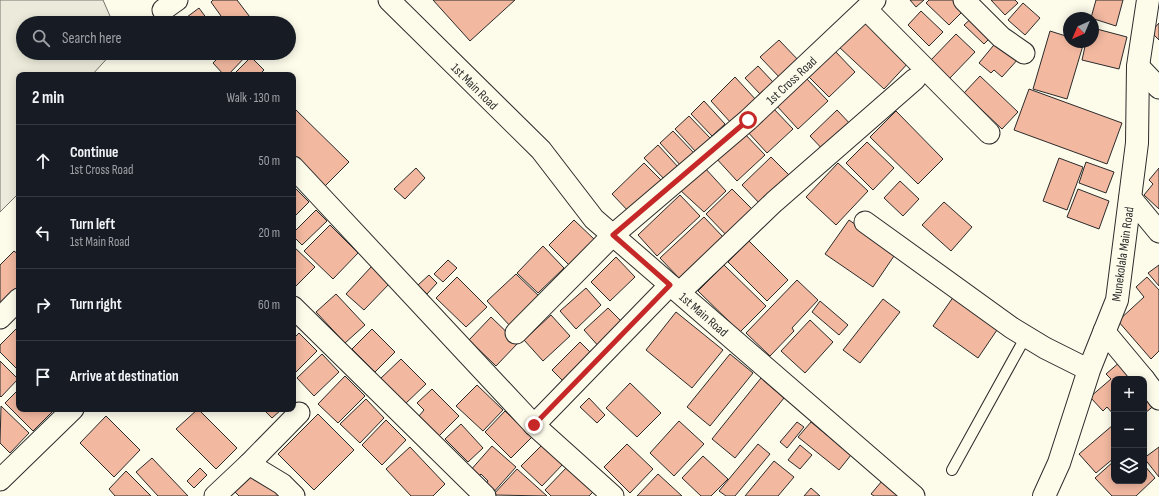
<!DOCTYPE html>
<html lang="en">
<head>
<meta charset="utf-8">
<style>
	body { margin:0; font-family:"Sofia Sans Condensed",sans-serif; background:#242831; color:#f1f3f6 }
	.controls { position:absolute; right:12px; bottom:12px; display:grid; overflow:hidden; border-radius:8px; box-shadow:0 2px 10px #0003 }
	.controls button { width:36px; height:36px; display:grid; place-items:center; padding:0; border:0; border-bottom:1px solid #363941; background:#171b24; color:#f1f3f6; font:20px sans-serif }
	.compass { position:absolute; left:1063px; top:12px; width:36px; height:36px; border-radius:50%; background:#171b24; box-shadow:0 2px 10px #0003; rotate:224deg }
	.stop { position:absolute; width:12px; height:12px; margin:-9px; border:3px solid #c62828; border-radius:50%; background:#fff }
	.stop.end { background:#c62828; border-color:#fff; box-shadow:0 1px 4px #0008 }
	.list { margin:0; padding:0; list-style:none }
	h2 { display:flex; justify-content:space-between; align-items:center; height:52px; margin:0; padding:0 16px; font-size:17px }
	h2 small { font-size:13px; font-weight:400; color:#9ea1a6 }
	.list li { display:grid; grid-template-columns:26px 1fr auto; gap:12px; align-items:center; box-sizing:border-box; height:72px; padding:0 16px; border-top:1px solid #363941 }
	.list b { display:block; font-size:15px; white-space:nowrap }
	.list p { margin:0; font-size:13px; white-space:nowrap; color:#9ea1a6 }
	.list em { font-size:13px; font-style:normal; color:#9ea1a6 }
	.icon { flex:none; width:22px; height:22px; fill:none; stroke:currentColor; stroke-width:2; stroke-linecap:round; stroke-linejoin:round }
	.map { position:relative; flex:none; width:1159px; height:496px; overflow:hidden }
	.search { position:absolute; background:#171b24; box-shadow:0 2px 10px #0003; left:16px; top:16px; width:280px; height:44px; display:flex; align-items:center; gap:10px; box-sizing:border-box; padding:0 14px; border-radius:22px; color:#9ea1a6; font-size:15px }
	.panel { position:absolute; background:#171b24; box-shadow:0 2px 10px #0003; left:16px; top:72px; width:280px; height:340px; border-radius:8px }
	.map>svg:first-child { display:block }
</style>
</head>
<body>
<div class="map">
<svg width="1159" height="496" viewBox="0 0 1159 496">
	<rect width="100%" height="100%" fill="#fdfbea"/>
	<!-- green -->
	<polygon fill="#ecebdb" stroke="#74746e" points="0,0 103,0 113,23 23,23 23,53 112,53 92,75 19,75 19,193 0,212"/>
	<!-- building -->
	<g fill="#f2b8a0" stroke="#2b2b2b">
		<polygon points="213,0 237,0 253,21 251,23 226,23 211,2"/>
		<polygon points="433,0 515,0 470,41"/>
		<polygon points="910,0 924,0 916,7"/>
		<polygon points="929,0 960,0 967,7 949,25 926,3"/>
		<polygon points="991,0 1015,0 1018,3 1005,15"/>
		<polygon points="1096,0 1123,0 1116,26 1091,18"/>
		<polygon points="1023,3 1040,18 1025,35 1008,20"/>
		<polygon points="199,8 210,23 179,23"/>
		<polygon points="921,11 943,32 929,46 908,25"/>
		<polygon points="975,15 994,34 984,44 964,25"/>
		<polygon points="865,18 910,61 884,89 839,47"/>
		<polygon points="1159,23 1159,40 1151,32"/>
		<polygon points="1093,28 1127,37 1119,69 1082,60 1086,42 1093,42"/>
		<polygon points="1050,31 1069,37 1069,42 1084,42 1067,99 1033,89"/>
		<polygon points="956,34 975,52 949,79 930,61"/>
		<polygon points="779,40 801,63 782,80 760,57"/>
		<polygon points="998,40 1019,58 1002,77 994,70 991,73 979,63"/>
		<polygon points="835,51 855,72 829,97 808,76"/>
		<polygon points="223,53 246,53 248,54 228,75 224,75 213,63"/>
		<polygon points="251,57 264,70 259,75 233,75"/>
		<polygon points="758,66 773,82 760,94 745,78"/>
		<polygon points="980,76 1018,112 1002,129 964,93"/>
		<polygon points="735,77 757,101 732,124 711,101"/>
		<polygon points="806,78 828,101 798,129 776,105"/>
		<polygon points="1029,89 1122,123 1107,164 1014,130"/>
		<polygon points="704,101 725,124 712,136 691,114"/>
		<polygon points="771,106 793,129 767,153 746,130"/>
		<polygon points="295,109 349,162 325,186 293,154 293,111"/>
		<polygon points="837,110 854,128 827,154 810,136"/>
		<polygon points="896,111 943,159 918,184 870,137"/>
		<polygon points="689,116 711,139 696,152 675,129"/>
		<polygon points="673,131 695,154 682,167 660,143"/>
		<polygon points="742,131 765,155 737,181 715,157"/>
		<polygon points="867,142 894,168 873,190 846,163"/>
		<polygon points="658,145 679,168 666,181 644,158"/>
		<polygon points="771,157 792,178 762,206 742,185"/>
		<polygon points="1059,158 1083,167 1067,210 1043,201"/>
		<polygon points="1086,162 1114,172 1106,193 1079,183"/>
		<polygon points="644,163 664,183 631,214 612,194"/>
		<polygon points="838,163 868,191 836,225 806,197"/>
		<polygon points="704,167 726,191 704,212 680,190"/>
		<polygon points="416,168 425,178 405,199 394,189"/>
		<polygon points="1159,168 1159,209 1144,195 1153,184 1149,180"/>
		<polygon points="900,181 919,199 903,216 884,198"/>
		<polygon points="293,186 309,202 293,218"/>
		<polygon points="732,189 757,214 731,240 706,214"/>
		<polygon points="1078,189 1109,201 1099,229 1067,217"/>
		<polygon points="680,195 700,216 657,256 638,235"/>
		<polygon points="944,202 972,227 951,251 922,225"/>
		<polygon points="316,210 327,221 302,245 293,236 293,233"/>
		<polygon points="704,217 723,237 679,278 660,258"/>
		<polygon points="574,220 595,240 570,266 549,245"/>
		<polygon points="849,220 896,253 873,287 825,254"/>
		<polygon points="330,225 358,253 333,279 304,251"/>
		<polygon points="749,241 788,280 767,301 728,262"/>
		<polygon points="293,246 315,267 293,289"/>
		<polygon points="543,246 564,268 538,293 517,273"/>
		<polygon points="14,251 19,255 19,291 0,310 0,265"/>
		<polygon points="616,257 635,277 610,301 591,282"/>
		<polygon points="448,260 457,268 443,282 434,274"/>
		<polygon points="724,265 766,306 740,332 698,291"/>
		<polygon points="1159,265 1159,286 1148,273"/>
		<polygon points="372,266 390,283 364,310 346,294"/>
		<polygon points="516,274 541,298 511,327 487,301"/>
		<polygon points="429,275 437,283 427,294 418,285"/>
		<polygon points="457,277 487,307 466,327 436,298"/>
		<polygon points="1147,277 1159,290 1159,351 1151,359 1118,321 1144,297 1136,287"/>
		<polygon points="797,280 818,300 792,328 794,331 770,356 746,333"/>
		<polygon points="586,288 601,305 576,329 560,311"/>
		<polygon points="336,294 365,325 345,343 316,312"/>
		<polygon points="954,296 999,327 978,358 933,326"/>
		<polygon points="883,299 900,312 860,363 843,350"/>
		<polygon points="820,301 848,325 839,335 812,312"/>
		<polygon points="608,308 626,326 601,349 584,330"/>
		<polygon points="676,312 723,350 692,388 646,350"/>
		<polygon points="551,315 570,336 543,361 524,340"/>
		<polygon points="491,317 518,343 496,366 469,340"/>
		<polygon points="810,320 833,342 805,373 781,351"/>
		<polygon points="19,326 19,371 0,352 0,345"/>
		<polygon points="372,329 395,352 375,372 352,349"/>
		<polygon points="299,333 317,351 293,375 293,339"/>
		<polygon points="580,342 596,358 568,386 552,370"/>
		<polygon points="322,354 339,372 314,396 297,378"/>
		<polygon points="730,354 753,373 710,426 687,407"/>
		<polygon points="401,359 426,384 404,405 379,380"/>
		<polygon points="0,361 18,379 1,397 0,396"/>
		<polygon points="1121,361 1136,379 1114,379 1114,415 1107,407 1103,411 1090,397 1111,379 1106,374"/>
		<polygon points="345,376 365,396 338,423 318,404"/>
		<polygon points="761,378 784,398 735,458 712,439"/>
		<polygon points="630,383 661,413 637,437 606,408"/>
		<polygon points="477,385 503,410 483,431 456,406"/>
		<polygon points="1144,388 1157,403 1144,414"/>
		<polygon points="19,389 19,409 49,409 52,412 33,431 5,403"/>
		<polygon points="432,389 459,416 439,436 419,416 424,410 417,403"/>
		<polygon points="589,398 605,415 597,423 580,407"/>
		<polygon points="366,399 384,418 360,443 340,424"/>
		<polygon points="1,406 29,433 10,453 0,443"/>
		<polygon points="198,409 237,448 216,469 176,429"/>
		<polygon points="263,409 282,409 272,418"/>
		<polygon points="505,411 532,437 511,458 485,432"/>
		<polygon points="318,414 354,450 314,490 278,454"/>
		<polygon points="106,416 140,450 114,477 80,443"/>
		<polygon points="386,420 406,440 382,465 362,445"/>
		<polygon points="679,421 704,444 674,476 650,453"/>
		<polygon points="797,422 804,427 787,448 780,442"/>
		<polygon points="811,422 851,455 839,470 798,437"/>
		<polygon points="461,424 483,448 468,462 445,439"/>
		<polygon points="1113,425 1114,458 1096,473 1079,454"/>
		<polygon points="544,443 564,463 542,486 521,466"/>
		<polygon points="627,444 653,469 630,493 604,467"/>
		<polygon points="758,444 770,454 735,496 726,496 719,491"/>
		<polygon points="800,445 812,455 800,469 788,460"/>
		<polygon points="492,446 516,467 492,494 484,487 488,481 481,474 477,478 469,472"/>
		<polygon points="410,447 445,484 433,496 411,496 386,469"/>
		<polygon points="1159,447 1159,477 1144,458"/>
		<polygon points="703,456 728,479 711,496 701,496 682,478"/>
		<polygon points="152,458 188,496 158,496 136,472"/>
		<polygon points="774,461 794,477 778,496 745,496"/>
		<polygon points="1114,461 1114,481 1144,481 1144,465 1155,478 1136,496 1112,496 1095,478"/>
		<polygon points="567,467 593,492 589,496 551,496 545,490"/>
		<polygon points="200,468 207,475 194,488 187,481"/>
		<polygon points="517,469 547,496 493,495"/>
		<polygon points="126,471 151,496 115,496 109,489"/>
		<polygon points="254,471 279,496 239,496 234,491"/>
		<polygon points="658,474 682,496 637,496"/>
		<polygon points="882,481 900,496 874,496 871,494"/>
		<polygon points="811,488 820,496 804,496"/>
	</g>
	<g fill="none" stroke-linecap="round" stroke-linejoin="round">
		<!-- lane casing -->
		<g stroke="#2b2b2b" stroke-width="12">
			<polyline id="lane" points="952,470 1026,336"/>
		</g>
		<!-- street casing -->
		<g stroke="#2b2b2b" stroke-width="23">
			<g id="street">
				<polyline points="389,0 541,150 594,219 914,496"/>
				<polyline points="964,0 1001,37 1024,53"/>
				<polyline points="866,9 989,133"/>
				<polyline points="163,10 177,0"/>
				<polyline points="1138,66 1159,88"/>
				<polyline points="293,167 534,425 613,496"/>
				<polyline points="1130,197 1159,232"/>
				<polyline points="865,222 1012,328 1045,348 1089,370"/>
				<polyline points="680,292 774,202 915,79"/>
				<polyline points="293,307 485,496"/>
				<polyline points="0,318 19,299"/>
				<polyline points="1104,331 1144,379"/>
				<polyline points="516,333 613,235 748,120 875,0"/>
				<polyline points="1144,379 1159,399"/>
				<polyline points="534,425 670,285"/>
				<polyline points="249,464 299,413"/>
				<polyline points="0,480 73,409"/>
				<polyline points="215,496 249,464 282,484 294,496"/>
			</g>
		</g>
		<!-- secondary casing -->
		<g stroke="#2b2b2b" stroke-width="24">
			<polyline id="secondary" points="1044,496 1059,463 1089,370 1117,300 1137,143 1138,66 1148,0"/>
		</g>
		<!-- lane -->
		<use href="#lane" stroke="#fdfbea" stroke-width="10"/>
		<!-- street -->
		<use href="#street" stroke="#fdfbea" stroke-width="21"/>
		<!-- secondary -->
		<use href="#secondary" stroke="#fdfbea" stroke-width="22"/>
	</g>
	<g fill="none" stroke-linecap="round" stroke-linejoin="round">
		<!-- route -->
		<polyline stroke="#c62828" stroke-width="5" points="534,425 670,285 613,235 748,120"/>
	</g>
	<g text-anchor="middle" stroke-width="3" stroke-linejoin="round" paint-order="stroke">
		<!-- street labels -->
		<g font-size="13" fill="#2b2b2b" stroke="#fdfbea">
			<text transform="translate(791 80) rotate(-43)" y="5">1st Cross Road</text>
			<text transform="translate(475 86) rotate(45)" y="5">1st Main Road</text>
			<text transform="translate(1122 254) rotate(-82)" y="5">Munekolala Main Road</text>
			<text transform="translate(704 314) rotate(41)" y="5">1st Main Road</text>
		</g>
	</g>
</svg>
<div class="controls">
<button>+</button>
<button>−</button>
<button><svg class="icon" aria-label="layers" viewBox="0 0 24 24"><path d="M12 4l9 5-9 5-9-5zM3 14l9 5 9-5"/></svg></button>
</div>
<svg class="compass" viewBox="-18 -18 36 36"><path d="M0-13l5 13h-10z" fill="#e53935"/><path d="M0 13l5-13h-10z" fill="#9ea1a6"/></svg>
<div class="stop" style="left:748px;top:120px"></div>
<div class="stop end" style="left:534px;top:425px"></div>
<div class="search"><svg class="icon" aria-label="search" viewBox="0 0 24 24"><circle cx="10" cy="10" r="6"/><path d="M15 15l6 6"/></svg>Search here</div>
<section class="panel">
<h2>2 min<small>Walk · 130 m</small></h2>
<ul class="list">
<li><svg class="icon" aria-label="ahead" viewBox="0 0 24 24"><path d="M12 20V5M6 11l6-6 6 6"/></svg><div><b>Continue</b><p>1st Cross Road</p></div><em>50 m</em></li>
<li><svg class="icon" aria-label="left" viewBox="0 0 24 24"><path d="M17 20v-9H6M10 6l-5 5 5 5"/></svg><div><b>Turn left</b><p>1st Main Road</p></div><em>20 m</em></li>
<li><svg class="icon" aria-label="right" viewBox="0 0 24 24"><path d="M7 20v-9h11M14 6l5 5-5 5"/></svg><div><b>Turn right</b></div><em>60 m</em></li>
<li><svg class="icon" aria-label="arrive" viewBox="0 0 24 24"><path d="M6 21V4h12l-3 4 3 4H6"/></svg><div><b>Arrive at destination</b></div></li>
</ul>
</section>
</div>
</body>
</html>
